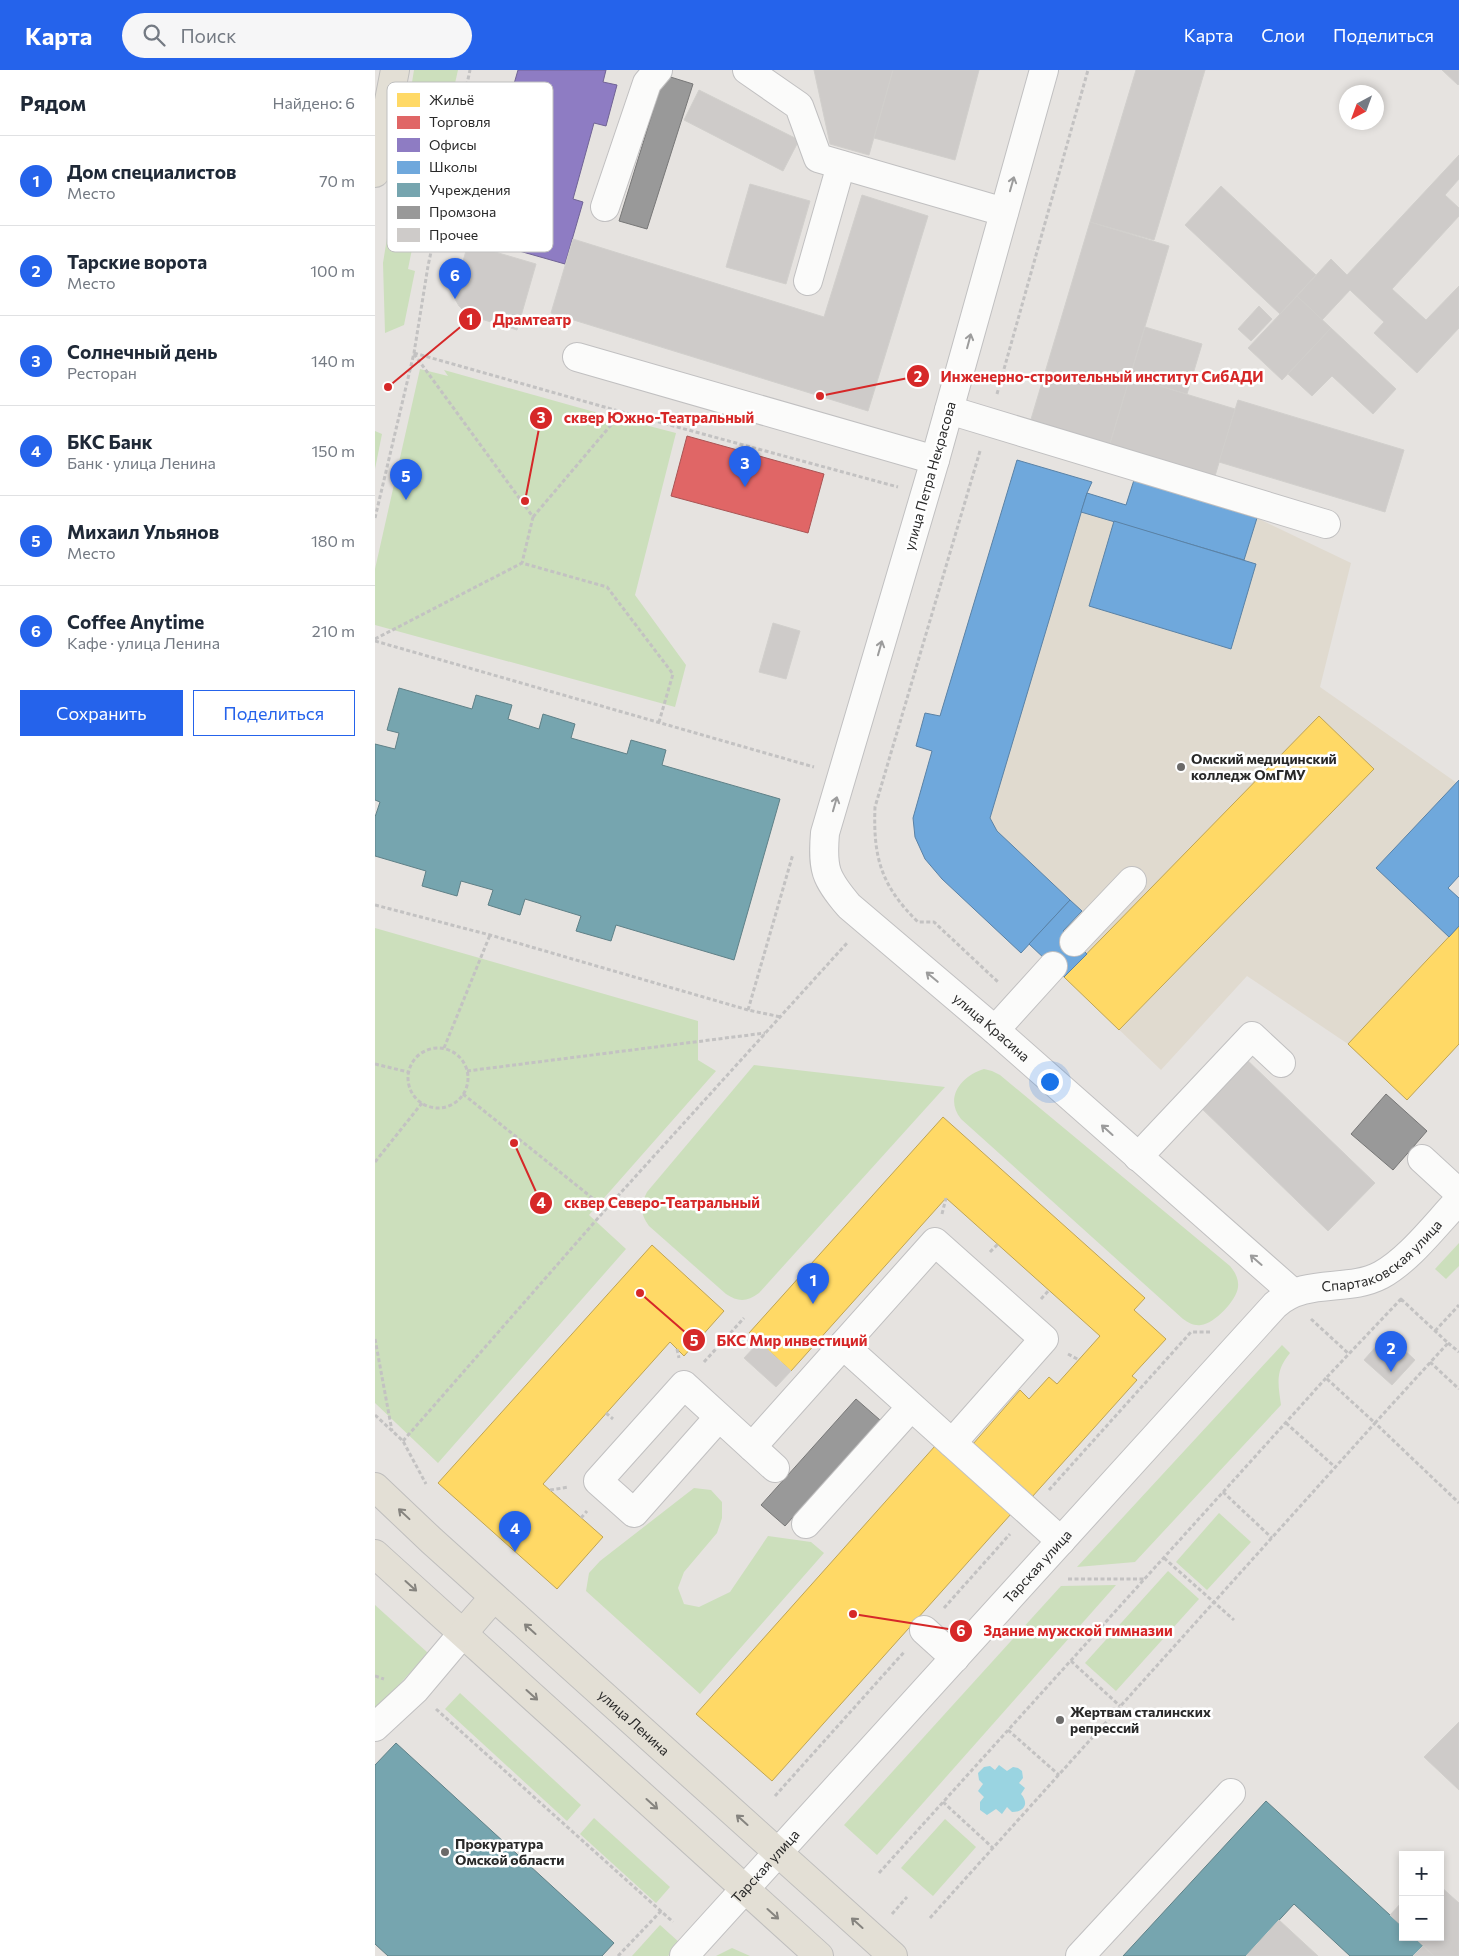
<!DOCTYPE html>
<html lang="ru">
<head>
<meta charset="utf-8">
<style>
	body { margin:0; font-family:Commissioner,sans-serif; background:#f6f6f7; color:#1f2937 }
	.controls { position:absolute; right:15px; bottom:15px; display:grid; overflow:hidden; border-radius:0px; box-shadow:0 2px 8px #0003 }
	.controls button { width:45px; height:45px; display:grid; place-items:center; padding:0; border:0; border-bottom:1px solid #e0e1e3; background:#fff; color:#1f2937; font:25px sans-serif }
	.compass { position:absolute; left:964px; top:15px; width:45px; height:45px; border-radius:50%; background:#fff; box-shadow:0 2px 8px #0003; rotate:221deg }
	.you { position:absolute; left:674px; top:1011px; width:18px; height:18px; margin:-12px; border:4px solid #fff; border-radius:50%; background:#1a73e8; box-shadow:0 0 0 8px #1a73e833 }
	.badge { display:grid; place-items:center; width:32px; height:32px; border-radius:50%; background:#2563eb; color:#fff; font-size:16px; font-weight:700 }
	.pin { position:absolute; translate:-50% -41px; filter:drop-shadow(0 1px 2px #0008) }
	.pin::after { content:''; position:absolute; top:26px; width:18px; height:15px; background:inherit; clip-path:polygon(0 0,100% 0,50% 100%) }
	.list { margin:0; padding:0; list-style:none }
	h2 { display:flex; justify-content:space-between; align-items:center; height:65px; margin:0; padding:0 20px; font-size:21px }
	h2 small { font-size:16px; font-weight:400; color:#747a83 }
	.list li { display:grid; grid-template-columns:32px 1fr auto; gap:15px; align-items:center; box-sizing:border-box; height:90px; padding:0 20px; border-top:1px solid #e0e1e3 }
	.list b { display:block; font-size:19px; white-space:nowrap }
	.list p { margin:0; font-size:16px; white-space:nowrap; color:#747a83 }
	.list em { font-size:16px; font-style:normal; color:#747a83 }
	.actions { display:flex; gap:10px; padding:15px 20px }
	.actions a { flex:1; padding:11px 0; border:1px solid #2563eb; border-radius:0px; text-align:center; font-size:18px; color:#2563eb }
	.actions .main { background:#2563eb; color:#fff }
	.icon { flex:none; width:28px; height:28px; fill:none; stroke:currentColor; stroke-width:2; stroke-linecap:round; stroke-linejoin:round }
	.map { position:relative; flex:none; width:1084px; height:1886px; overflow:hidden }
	header { display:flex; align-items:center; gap:30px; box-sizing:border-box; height:70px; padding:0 25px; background:#2563eb; color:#fff }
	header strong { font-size:24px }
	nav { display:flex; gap:28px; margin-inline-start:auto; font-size:18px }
	.search { width:350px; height:45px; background:#f6f6f7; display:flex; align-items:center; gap:12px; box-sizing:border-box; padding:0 18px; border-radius:28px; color:#747a83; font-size:19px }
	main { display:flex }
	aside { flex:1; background:#fff }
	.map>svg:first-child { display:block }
</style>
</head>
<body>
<header>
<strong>Карта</strong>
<div class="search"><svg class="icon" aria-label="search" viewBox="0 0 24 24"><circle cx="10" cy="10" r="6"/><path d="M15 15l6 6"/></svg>Поиск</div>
<nav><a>Карта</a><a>Слои</a><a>Поделиться</a></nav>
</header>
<main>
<aside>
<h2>Рядом<small>Найдено: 6</small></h2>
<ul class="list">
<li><span class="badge">1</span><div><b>Дом специалистов</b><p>Место</p></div><em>70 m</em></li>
<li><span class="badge">2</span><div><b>Тарские ворота</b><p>Место</p></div><em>100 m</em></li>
<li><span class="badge">3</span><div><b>Солнечный день</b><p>Ресторан</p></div><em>140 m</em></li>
<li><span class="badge">4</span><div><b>БКС Банк</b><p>Банк · улица Ленина</p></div><em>150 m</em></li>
<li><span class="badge">5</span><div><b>Михаил Ульянов</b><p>Место</p></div><em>180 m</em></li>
<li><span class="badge">6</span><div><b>Coffee Anytime</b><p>Кафе · улица Ленина</p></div><em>210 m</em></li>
</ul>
<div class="actions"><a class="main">Сохранить</a><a>Поделиться</a></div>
</aside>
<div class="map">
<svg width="1084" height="1886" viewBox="0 0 1084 1886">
	<rect width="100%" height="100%" fill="#e6e3e0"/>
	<!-- education -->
	<polygon fill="#e0dacf" points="642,390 717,412 712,423 751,435 759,410 882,448 976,493 945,617 1082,713 1001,798 1084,856 1084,974 1032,1030 973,974 872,906 786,1000 678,896 538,748 557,681 541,676 550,643 565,646"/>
	<!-- green -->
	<g fill="#ccdfbc">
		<polygon points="39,0 83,0 76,31 68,30 59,70 67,72 49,155 42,154 33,199 40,201 29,255 10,263 8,193"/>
		<polygon points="45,299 73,306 69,300 216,341 301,363 260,525 311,595 300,637 0,555 0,499"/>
		<polygon points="0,361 7,364 0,399"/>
		<polygon points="0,858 323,951 323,990 341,1001 214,1145 251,1179 63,1393 0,1333"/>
		<path d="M 379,995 L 570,1017 L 384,1223 C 372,1232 363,1232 351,1224 L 274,1156 C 265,1144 265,1135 272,1122 Z"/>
		<path d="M 609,999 L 617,1001 L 625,1005 L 855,1196 C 860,1202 864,1209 863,1217 C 862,1230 839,1254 826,1255 C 819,1256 814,1253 808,1249 L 586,1049 C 569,1028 586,1006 609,999 Z"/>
		<polygon points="1084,1173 1084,1196 1071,1209 1060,1199"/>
		<path d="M 907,1275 L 915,1283 C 900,1301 903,1313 906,1335 L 760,1492 L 702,1497 Z"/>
		<polygon points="319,1418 336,1420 347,1432 347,1448 342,1463 309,1502 303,1518 309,1534 324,1537 355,1522 393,1466 436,1472 449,1483 325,1624 211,1521 214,1503 225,1491"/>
		<polygon points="844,1443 876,1472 832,1520 801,1492"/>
		<polygon points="793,1501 824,1529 741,1621 710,1593"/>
		<polygon points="741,1515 502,1785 469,1755 686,1516"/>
		<polygon points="0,1535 53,1583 0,1641"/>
		<polygon points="85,1623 206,1735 192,1751 70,1639"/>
		<polygon points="219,1748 295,1817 281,1833 205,1764"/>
		<polygon points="570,1749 601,1777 558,1826 526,1798"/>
		<polygon points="285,1855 305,1873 293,1886 257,1886"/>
		<polygon points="357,1878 375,1886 341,1886"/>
	</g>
	<!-- water -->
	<path fill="#9ad4e1" d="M 624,1695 L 632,1701 L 638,1697 L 643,1698 L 647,1701 L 648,1708 L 644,1713 L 650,1718 L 646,1724 C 654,1733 650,1742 637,1742 L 632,1737 L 627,1744 L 621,1739 L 612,1745 L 605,1740 L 605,1732 L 609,1727 L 603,1721 L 608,1714 L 604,1710 L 603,1703 L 609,1697 L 615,1696 L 620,1700 Z"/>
	<!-- homes -->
	<g fill="#ffd966" stroke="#bfa454">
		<polygon points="944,646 999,699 744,960 689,907"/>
		<polygon points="1084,856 1084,974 1032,1030 973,974"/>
		<polygon points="568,1047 770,1228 759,1240 791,1269 757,1306 762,1310 657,1427 598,1374 645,1320 654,1329 674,1307 682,1314 725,1266 571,1128 416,1301 374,1263"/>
		<polygon points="277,1175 349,1241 309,1286 295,1272 168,1414 228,1467 182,1519 63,1413"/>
		<polygon points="560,1376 636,1444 397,1711 321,1644"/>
	</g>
	<!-- shops -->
	<polygon fill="#e06666" stroke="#a95454" points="312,366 449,404 433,463 296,426"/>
	<!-- offices -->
	<polygon fill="#8e7cc3" stroke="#706395" points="143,0 231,0 228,12 242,15 231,56 219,53 198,129 208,132 190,194 95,167"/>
	<!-- schools -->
	<g fill="#6fa8dc" stroke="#5a82a6">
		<polygon points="642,390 717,412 712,423 615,748 622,761 695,830 646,883 567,809 550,789 540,767 538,748 557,681 541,676 550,643 565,646"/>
		<polygon points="759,410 882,448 869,490 706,442 712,423 751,435"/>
		<polygon points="739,451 881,494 856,579 714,536"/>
		<polygon points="1084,710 1084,806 1073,818 1084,828 1084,856 1074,867 1001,798"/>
		<polygon points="695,830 707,841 688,861 712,884 689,907 654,874"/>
	</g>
	<!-- public -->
	<g fill="#76a5af" stroke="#5f8087">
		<polygon points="24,618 97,639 101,625 137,635 133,649 164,659 168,644 200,654 196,668 252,684 256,670 291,680 287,695 405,729 359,890 241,855 236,871 201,861 206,846 150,829 145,845 113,835 118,820 86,811 82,826 47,816 51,801 0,786 0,747 5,732 0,730 0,674 20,679 24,663 12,660"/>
		<polygon points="21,1673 239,1873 227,1886 13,1886 0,1874 0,1695"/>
		<polygon points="891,1731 1028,1857 1028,1867 1039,1867 1048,1876 1038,1886 975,1886 919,1834 871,1886 748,1886"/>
	</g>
	<!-- industry -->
	<g fill="#999" stroke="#777">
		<polygon points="289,5 318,14 272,159 244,151"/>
		<polygon points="1011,1024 1052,1061 1018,1100 976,1064"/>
		<polygon points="481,1329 505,1350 410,1456 386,1435"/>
	</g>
	<!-- building -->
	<g fill="#cecbc9" stroke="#d1cfcc">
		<polygon points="439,0 518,0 494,85 455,74"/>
		<polygon points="518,0 604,0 580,90 499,68"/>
		<polygon points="761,0 830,0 779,170 715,152"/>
		<polygon points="1067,0 1084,0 1084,14 1083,15"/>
		<polygon points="324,20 424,70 408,101 309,50"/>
		<polygon points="1084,85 1084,109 1070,125 1084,138 1084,146 1017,219 1051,250 1084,216 1084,258 1042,303 999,263 1009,252 975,220 947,250 922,226 956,189 972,205"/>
		<polygon points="375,114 435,131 411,214 351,197"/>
		<polygon points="846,116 941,205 905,244 810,155"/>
		<polygon points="487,125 553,146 493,341 176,243 198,169 449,247"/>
		<polygon points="715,152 794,176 733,380 654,356"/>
		<polygon points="93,174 161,194 142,260 93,245 84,236 80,229 80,219"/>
		<polygon points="922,226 956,258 907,310 873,278"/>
		<polygon points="884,236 897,249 876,271 863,259"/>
		<polygon points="770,257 827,274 812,324 755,307"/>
		<polygon points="956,258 1021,319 998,344 957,306 937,326 913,304"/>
		<polygon points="755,307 860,339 840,406 735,374"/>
		<polygon points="863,330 1029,380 1010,442 844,392"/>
		<polygon points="398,553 425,561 411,609 384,602"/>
		<polygon points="868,986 1000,1113 953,1161 822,1034"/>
		<polygon points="1012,1264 1040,1290 1017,1315 989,1290"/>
		<polygon points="384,1272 416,1301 401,1317 369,1288"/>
		<polygon points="1084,1652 1084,1720 1049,1687"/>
		<polygon points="1065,1816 1084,1833 1084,1886 1059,1886 1039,1867 1065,1867"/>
		<polygon points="1028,1831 1028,1857 1015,1845"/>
		<polygon points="904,1850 943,1886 871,1886"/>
		<polygon points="1048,1876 1059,1886 1038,1886"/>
	</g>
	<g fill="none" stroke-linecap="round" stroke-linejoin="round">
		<!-- minor casing -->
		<g stroke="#c1c0c1" stroke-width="30">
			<g id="minor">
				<polyline points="372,0 424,36 443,88 629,142"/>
				<path id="s1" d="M 669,0 L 560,390 L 450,763 C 447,799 450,808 474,836 L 620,960 L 917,1222"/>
				<polyline points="230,137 272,13 283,0"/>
				<polyline points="433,211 466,95"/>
				<polyline points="202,287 560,390"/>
				<polyline points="574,340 951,454"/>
				<polyline points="699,872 757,811"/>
				<polyline points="620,960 678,896"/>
				<polyline points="763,1087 877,966 906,993"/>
				<polyline points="1047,1089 1084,1123"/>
				<polyline points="468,1275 686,1471"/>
				<polyline points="344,1347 259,1443 223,1411 309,1315 400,1398"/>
				<polyline points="377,1377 560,1172 669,1269 577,1373"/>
				<polyline points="431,1454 536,1337"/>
				<polyline points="549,1560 580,1588"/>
				<polyline points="0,1657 40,1620 88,1563"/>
				<path id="s2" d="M 309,1886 L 900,1235 C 931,1207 972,1223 1006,1205 C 1035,1189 1061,1154 1084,1130"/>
				<polyline points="705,1886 856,1723"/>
			</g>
		</g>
		<!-- major casing -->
		<g stroke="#bfbebd" stroke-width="30">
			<g id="major">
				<polyline points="0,103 20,0"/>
				<path id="s3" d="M 0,1417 L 57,1471 L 518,1886"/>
				<polyline points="0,1484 444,1886"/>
				<polyline points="88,1563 119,1527"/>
			</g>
		</g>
		<!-- path -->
		<g stroke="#c3c2c2" stroke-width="3" stroke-dasharray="4 2.5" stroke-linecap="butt">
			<polyline points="39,283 247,342 523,417"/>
			<polyline points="39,284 158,447 147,493"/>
			<polyline points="622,324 713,0"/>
			<path d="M 605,381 L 500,737 C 498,787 506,816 543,852 L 559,852 L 623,912"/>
			<polyline points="158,447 247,342"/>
			<polyline points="0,448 39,283 53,196 95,0"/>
			<polyline points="0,569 147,493 232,517 298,604 284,652"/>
			<polyline points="0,571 439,697"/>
			<polyline points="0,835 115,865 373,940 406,947"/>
			<polyline points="373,940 418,784"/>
			<circle cx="63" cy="1008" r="30"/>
			<polyline points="69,978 115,865"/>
			<polyline points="0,994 33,1002"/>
			<polyline points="92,1001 390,963"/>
			<polyline points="88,1024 231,1139"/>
			<polyline points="0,1092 47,1033"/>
			<polyline points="567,1144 571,1128"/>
			<polyline points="615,1182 623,1174"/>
			<polyline points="666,1229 674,1220"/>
			<polygon points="1026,1229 1073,1273 1000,1353 951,1308"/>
			<polyline points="936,1249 974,1284"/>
			<polyline points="1060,1261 1084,1235"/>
			<polyline points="0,1269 17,1361"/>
			<polyline points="1073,1273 1084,1282"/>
			<polyline points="302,1279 304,1288"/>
			<polyline points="693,1284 704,1290"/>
			<polyline points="329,1292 369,1248"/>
			<polyline points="1055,1292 1084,1319"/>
			<polyline points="231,1343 238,1349"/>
			<polyline points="0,1345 28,1371 51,1414"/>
			<polyline points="911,1353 960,1397"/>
			<polyline points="28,1371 231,1139 472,873"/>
			<polyline points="175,1420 194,1417"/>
			<polyline points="674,1420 816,1262 835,1262"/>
			<polyline points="848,1422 897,1468"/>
			<polyline points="206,1448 212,1441"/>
			<polyline points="789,1488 859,1550"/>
			<polyline points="693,1509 769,1509"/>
			<polyline points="569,1538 635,1464"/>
			<polyline points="696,1591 745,1636"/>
			<polyline points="0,1606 9,1609"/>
			<polyline points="61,1639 298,1852"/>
			<polyline points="633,1660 684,1705"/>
			<polyline points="400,1726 530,1581"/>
			<polyline points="568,1732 618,1778"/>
			<polyline points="504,1803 951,1308"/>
			<polyline points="517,1844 532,1827"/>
			<polyline points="555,1848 1000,1353 1084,1433"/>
			<polyline points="243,1886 286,1841"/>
		</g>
		<!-- minor -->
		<use href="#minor" stroke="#fbfbfa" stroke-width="28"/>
		<!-- major -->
		<use href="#major" stroke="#e3dfd5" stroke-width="28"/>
	</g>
	<!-- one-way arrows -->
	<defs><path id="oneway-shaft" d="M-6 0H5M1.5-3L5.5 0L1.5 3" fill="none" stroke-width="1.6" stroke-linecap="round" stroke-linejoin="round" transform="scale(1.25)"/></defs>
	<g stroke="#9c9c9c">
		<use href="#oneway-shaft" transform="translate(637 114) rotate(-74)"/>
		<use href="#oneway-shaft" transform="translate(594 271) rotate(-75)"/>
		<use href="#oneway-shaft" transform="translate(505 578) rotate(-74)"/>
		<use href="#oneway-shaft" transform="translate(460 734) rotate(-74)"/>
		<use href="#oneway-shaft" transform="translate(557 907) rotate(-140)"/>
		<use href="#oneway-shaft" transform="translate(732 1060) rotate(-138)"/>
		<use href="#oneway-shaft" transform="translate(881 1190) rotate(-139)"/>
	</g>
	<g stroke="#86847f">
		<use href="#oneway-shaft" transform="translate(29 1444) rotate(-137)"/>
		<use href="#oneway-shaft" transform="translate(36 1516) rotate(42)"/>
		<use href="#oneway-shaft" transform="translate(155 1559) rotate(-138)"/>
		<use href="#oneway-shaft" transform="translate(157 1625) rotate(42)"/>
		<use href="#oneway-shaft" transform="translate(277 1734) rotate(42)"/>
		<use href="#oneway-shaft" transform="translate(367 1750) rotate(-138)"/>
		<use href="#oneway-shaft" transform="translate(398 1844) rotate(42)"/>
		<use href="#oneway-shaft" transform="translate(482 1853) rotate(-138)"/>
	</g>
	<!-- markers -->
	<g fill="#6b6a69" stroke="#fff" stroke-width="2">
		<circle cx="806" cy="697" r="5"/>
		<circle cx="685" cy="1650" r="5"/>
		<circle cx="70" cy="1782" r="5"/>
	</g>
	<g text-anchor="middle" stroke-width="5" stroke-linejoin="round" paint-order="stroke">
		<!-- street labels -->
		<g font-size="14" fill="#292929" stroke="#fff">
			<text transform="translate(555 406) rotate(-74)" y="5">улица Петра Некрасова</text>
			<text dy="5" stroke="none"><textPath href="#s1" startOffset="1061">улица Красина</textPath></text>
			<text dy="5" stroke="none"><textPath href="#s2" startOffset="1000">Спартаковская улица</textPath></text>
			<text dy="5" stroke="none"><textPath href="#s2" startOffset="526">Тарская улица</textPath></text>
			<text dy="5" stroke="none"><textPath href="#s3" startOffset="350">улица Ленина</textPath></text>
			<text dy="5" stroke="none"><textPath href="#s2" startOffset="121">Тарская улица</textPath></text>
		</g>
		<!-- poi labels -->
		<g font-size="14" font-weight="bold" fill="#292929" stroke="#fff" text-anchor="start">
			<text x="816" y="694">Омский медицинский<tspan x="816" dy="16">колледж ОмГМУ</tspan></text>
			<text x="695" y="1647">Жертвам сталинских<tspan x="695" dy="16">репрессий</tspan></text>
			<text x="80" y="1779">Прокуратура<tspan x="80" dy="16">Омской области</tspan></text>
		</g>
	</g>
	<!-- legend -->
	<rect x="12" y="12" width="166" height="170" rx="8" fill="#fff" stroke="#bfbfbf" stroke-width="1"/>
	<rect x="22" y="23" width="23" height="14" fill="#ffd966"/>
	<rect x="22" y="46" width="23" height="13" fill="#e06666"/>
	<rect x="22" y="68" width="23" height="14" fill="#8e7cc3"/>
	<rect x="22" y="91" width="23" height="13" fill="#6fa8dc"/>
	<rect x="22" y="113" width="23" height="14" fill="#76a5af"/>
	<rect x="22" y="136" width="23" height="13" fill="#999"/>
	<rect x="22" y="158" width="23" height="14" fill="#cecbc9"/>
	<g font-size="14" fill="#292929">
		<text x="54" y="35">Жильё</text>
		<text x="54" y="57">Торговля</text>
		<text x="54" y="80">Офисы</text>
		<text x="54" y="102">Школы</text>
		<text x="54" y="125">Учреждения</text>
		<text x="54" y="147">Промзона</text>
		<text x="54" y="170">Прочее</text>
	</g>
	<!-- callouts -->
	<path fill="none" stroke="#d62828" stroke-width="2" d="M13 317L95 249M445 326L543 306M150 431L166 348M139 1073L166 1133M265 1223L319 1270M478 1544L586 1561"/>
	<g fill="#d62828" stroke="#fff" stroke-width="2">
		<circle cx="13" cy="317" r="5"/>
		<circle cx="445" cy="326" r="5"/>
		<circle cx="150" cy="431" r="5"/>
		<circle cx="139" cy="1073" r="5"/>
		<circle cx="265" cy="1223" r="5"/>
		<circle cx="478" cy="1544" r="5"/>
		<circle cx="95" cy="249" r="12"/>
		<circle cx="543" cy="306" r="12"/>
		<circle cx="166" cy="348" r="12"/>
		<circle cx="166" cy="1133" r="12"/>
		<circle cx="319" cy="1270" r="12"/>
		<circle cx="586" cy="1561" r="12"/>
	</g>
	<g font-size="15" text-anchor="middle" font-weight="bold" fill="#fff">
		<text x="95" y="255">1</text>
		<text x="543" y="312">2</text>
		<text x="166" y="353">3</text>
		<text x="166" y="1138">4</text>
		<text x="319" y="1276">5</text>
		<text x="586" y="1566">6</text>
	</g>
	<g font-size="15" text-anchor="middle" font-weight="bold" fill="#d62828" stroke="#fff" stroke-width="5" stroke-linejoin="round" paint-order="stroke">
		<text x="157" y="255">Драмтеатр</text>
		<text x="727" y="312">Инженерно-строительный институт СибАДИ</text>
		<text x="284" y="353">сквер Южно-Театральный</text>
		<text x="287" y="1138">сквер Северо-Театральный</text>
		<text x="417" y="1276">БКС Мир инвестиций</text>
		<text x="703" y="1566">Здание мужской гимназии</text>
	</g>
</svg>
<div class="controls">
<button>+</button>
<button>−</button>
</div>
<svg class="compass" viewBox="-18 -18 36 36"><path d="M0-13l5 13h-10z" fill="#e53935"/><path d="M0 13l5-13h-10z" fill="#747a83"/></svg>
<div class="you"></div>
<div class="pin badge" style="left:438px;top:1234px">1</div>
<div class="pin badge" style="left:1016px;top:1302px">2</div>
<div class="pin badge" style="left:370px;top:417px">3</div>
<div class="pin badge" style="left:140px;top:1482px">4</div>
<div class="pin badge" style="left:31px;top:430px">5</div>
<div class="pin badge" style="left:80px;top:229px">6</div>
</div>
</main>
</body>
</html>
